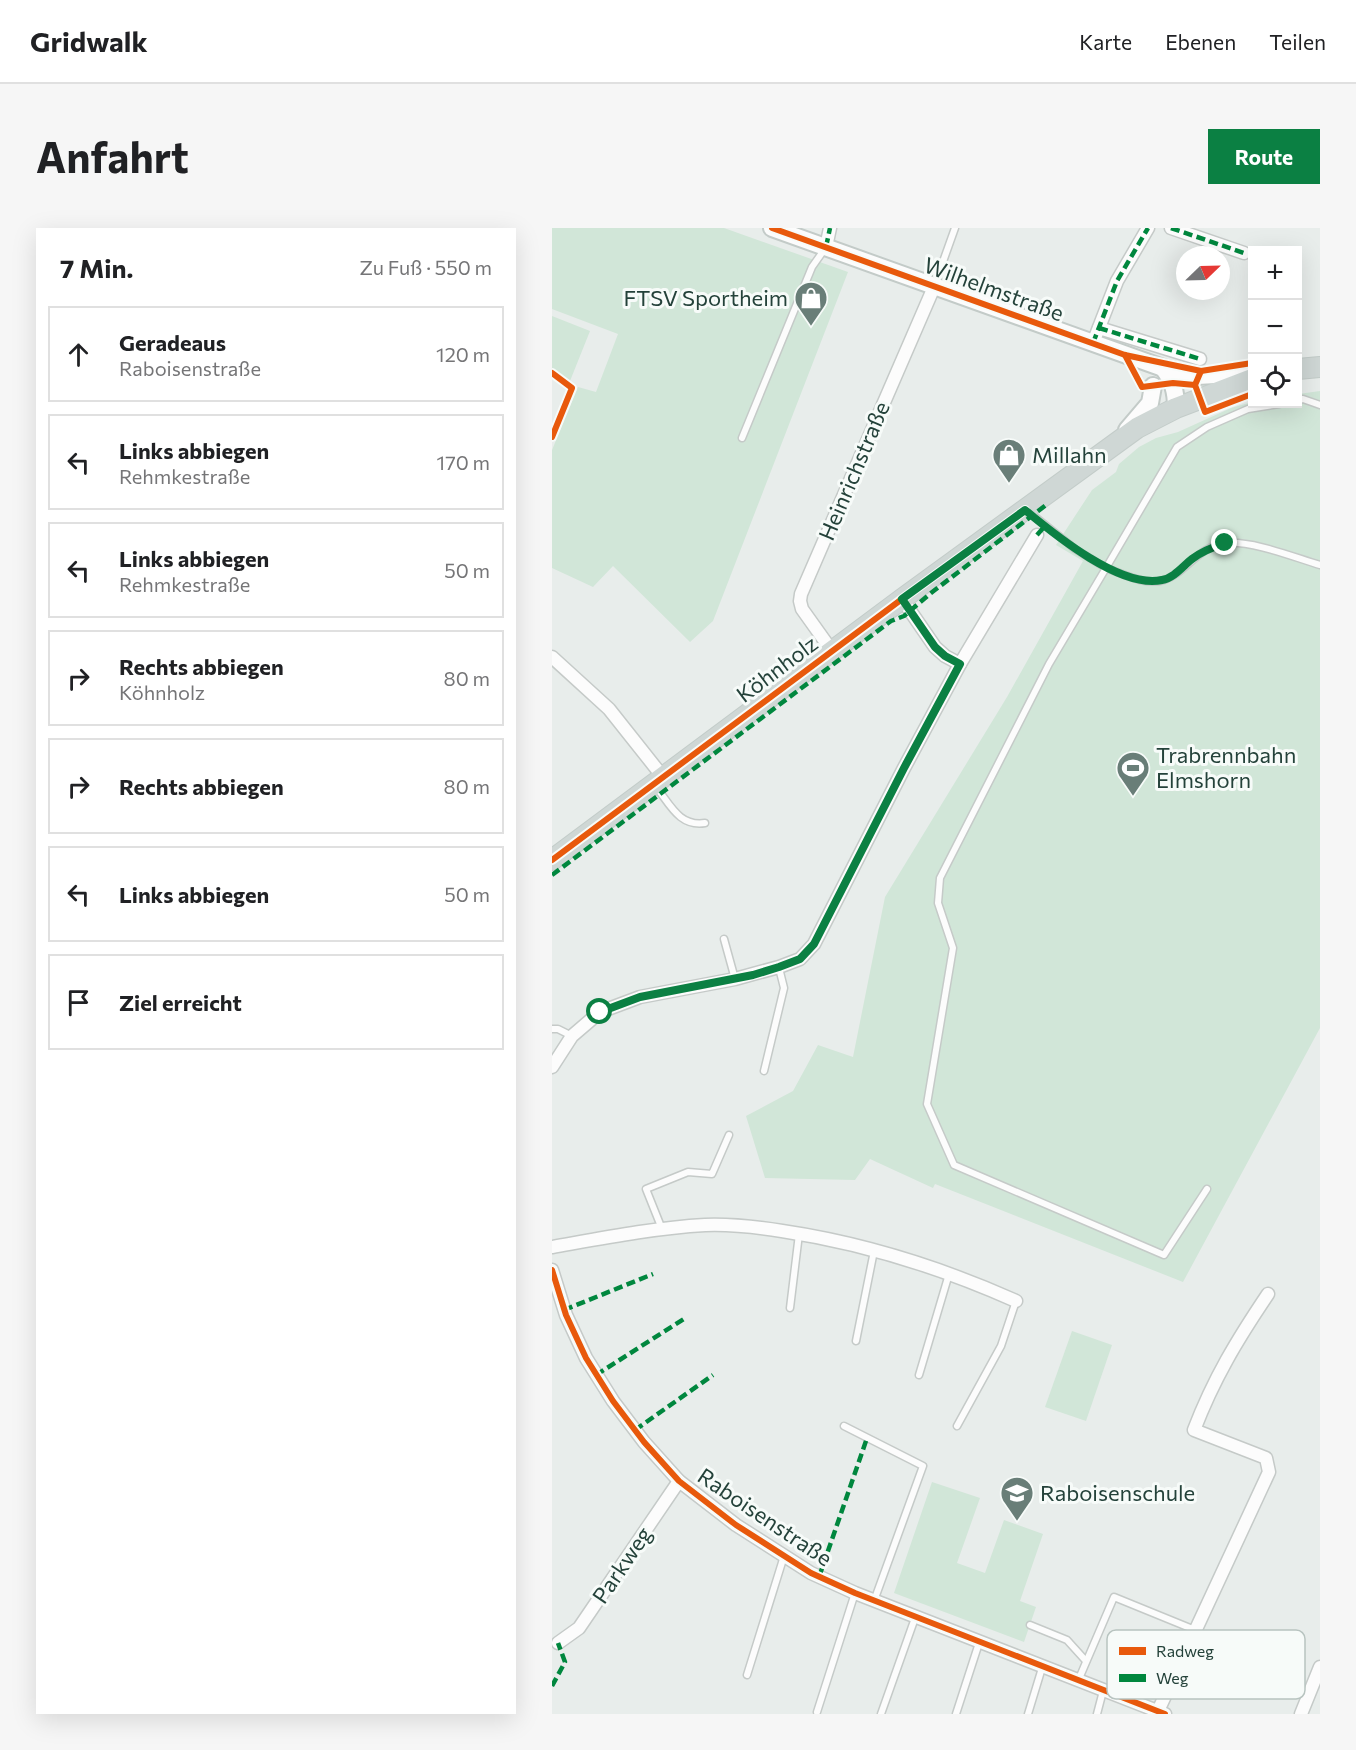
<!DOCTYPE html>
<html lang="de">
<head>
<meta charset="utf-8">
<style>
	body { margin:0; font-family:Commissioner,sans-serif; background:#f6f6f6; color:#202124 }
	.controls { position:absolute; right:18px; top:18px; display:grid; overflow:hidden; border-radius:0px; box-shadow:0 6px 24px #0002 }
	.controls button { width:54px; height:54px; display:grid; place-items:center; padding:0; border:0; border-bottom:2px solid #e0e0e0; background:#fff; color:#202124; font:30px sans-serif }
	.compass { position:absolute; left:624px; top:18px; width:54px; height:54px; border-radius:50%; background:#fff; box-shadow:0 6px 24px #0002; rotate:67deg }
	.stop { position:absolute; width:18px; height:18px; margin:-14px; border:4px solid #0b8043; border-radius:50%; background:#fff }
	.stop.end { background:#0b8043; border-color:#fff; box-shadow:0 2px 6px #0008 }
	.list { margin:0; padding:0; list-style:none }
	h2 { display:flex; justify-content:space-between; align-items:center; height:78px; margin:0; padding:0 24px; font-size:26px }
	h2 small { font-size:20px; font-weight:400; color:#757577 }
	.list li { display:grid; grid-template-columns:39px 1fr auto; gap:18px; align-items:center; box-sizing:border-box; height:96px; margin:0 12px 12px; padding:0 12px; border:2px solid #e0e0e0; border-radius:0px }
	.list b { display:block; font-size:22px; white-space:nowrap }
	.list p { margin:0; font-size:20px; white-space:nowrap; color:#757577 }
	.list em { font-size:20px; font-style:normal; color:#757577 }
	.icon { flex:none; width:33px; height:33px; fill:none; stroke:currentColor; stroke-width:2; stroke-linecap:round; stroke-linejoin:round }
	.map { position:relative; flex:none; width:768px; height:1486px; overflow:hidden; border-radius:0px }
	header { display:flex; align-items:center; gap:36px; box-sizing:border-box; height:84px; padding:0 30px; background:#fff; border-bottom:2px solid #e0e0e0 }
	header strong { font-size:28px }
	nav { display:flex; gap:33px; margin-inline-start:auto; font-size:21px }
	.intro { display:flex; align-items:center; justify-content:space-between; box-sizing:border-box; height:144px; padding:0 36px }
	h1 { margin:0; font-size:42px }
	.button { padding:15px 27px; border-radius:0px; background:#0b8043; color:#fff; font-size:21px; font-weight:700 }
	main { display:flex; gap:36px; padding:0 36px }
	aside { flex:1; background:#fff; border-radius:0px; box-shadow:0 6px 24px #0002 }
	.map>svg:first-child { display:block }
</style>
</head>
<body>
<header>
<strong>Gridwalk</strong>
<nav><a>Karte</a><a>Ebenen</a><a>Teilen</a></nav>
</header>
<div class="intro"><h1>Anfahrt</h1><a class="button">Route</a></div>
<main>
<aside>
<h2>7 Min.<small>Zu Fuß · 550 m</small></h2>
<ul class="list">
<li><svg class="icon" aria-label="ahead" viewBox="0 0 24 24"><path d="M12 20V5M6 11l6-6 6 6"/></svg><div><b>Geradeaus</b><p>Raboisenstraße</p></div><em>120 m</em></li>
<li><svg class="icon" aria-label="left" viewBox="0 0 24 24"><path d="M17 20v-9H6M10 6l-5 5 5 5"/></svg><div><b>Links abbiegen</b><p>Rehmkestraße</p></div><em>170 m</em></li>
<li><svg class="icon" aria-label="left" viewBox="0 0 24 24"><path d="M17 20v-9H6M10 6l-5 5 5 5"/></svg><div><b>Links abbiegen</b><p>Rehmkestraße</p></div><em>50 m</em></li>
<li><svg class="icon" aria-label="right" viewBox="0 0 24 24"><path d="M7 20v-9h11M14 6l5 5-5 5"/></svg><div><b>Rechts abbiegen</b><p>Köhnholz</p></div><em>80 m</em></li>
<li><svg class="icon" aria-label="right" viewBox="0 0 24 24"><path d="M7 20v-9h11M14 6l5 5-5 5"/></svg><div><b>Rechts abbiegen</b></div><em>80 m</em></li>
<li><svg class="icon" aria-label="left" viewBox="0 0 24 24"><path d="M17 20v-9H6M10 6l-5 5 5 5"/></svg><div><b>Links abbiegen</b></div><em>50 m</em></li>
<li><svg class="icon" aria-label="arrive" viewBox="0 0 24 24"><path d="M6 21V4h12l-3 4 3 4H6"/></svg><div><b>Ziel erreicht</b></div></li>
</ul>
</aside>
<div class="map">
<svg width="768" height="1486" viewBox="0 0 768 1486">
	<rect width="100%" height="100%" fill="#e8edeb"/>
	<!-- green -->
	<g fill="#d1e6d8">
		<polygon points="0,0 172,0 296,44 161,393 138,414 61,338 41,359 0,340 0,222 26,159 44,164 66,106 0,81"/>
		<polygon points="0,88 38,103 16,158 0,151"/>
		<polygon points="768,163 768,800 631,1054 383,956 381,960 318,931 303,952 213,950 194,888 241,863 266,817 301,829 333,669 455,469 531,333 504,317 540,262 564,244 567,236 587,219 604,210 626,204 679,180 700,174 746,176 746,166"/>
		<polygon points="520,1103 560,1117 534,1193 493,1179"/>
		<polygon points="380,1254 428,1270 405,1335 433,1345 452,1292 491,1306 468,1373 484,1379 472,1414 342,1365"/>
	</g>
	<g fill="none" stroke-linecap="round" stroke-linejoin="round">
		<!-- lane casing -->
		<g stroke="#c5cac8" stroke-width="9">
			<g id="lane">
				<polyline points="383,56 403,0"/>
				<polyline points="746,172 751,171 768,177"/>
				<polyline points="190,210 260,39 272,22"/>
				<polyline points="477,284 523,321 554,340 625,219 655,199 696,181 727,176"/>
				<path d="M 104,559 C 118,576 127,599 153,595"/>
				<polyline points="172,711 183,751"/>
				<polyline points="0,801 6,801 20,808"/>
				<polyline points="212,843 232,760 227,740"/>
				<path d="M 655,961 L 612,1027 L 402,937 L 375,876 L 401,720 L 386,675 L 388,650 L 497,436 L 554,340 C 571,346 594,358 612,352 C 634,345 646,318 674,315 C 702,313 741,329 768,337"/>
				<polyline points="110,1001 94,961 136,944 160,946 177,907"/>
				<polyline points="238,1080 247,1006"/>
				<polyline points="304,1113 322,1023"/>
				<polyline points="367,1147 397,1046"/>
				<polyline points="292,1198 371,1238 322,1373"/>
				<polyline points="405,1198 449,1118 464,1073"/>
				<polyline points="478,1397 515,1412 534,1433"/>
				<polyline points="195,1447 232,1328"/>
				<polyline points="526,1453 562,1369 643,1402"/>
				<polyline points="265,1484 303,1365"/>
				<polyline points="329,1486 363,1390"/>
				<polyline points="404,1486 427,1415"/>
				<polyline points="476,1486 490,1440"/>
				<polyline points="545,1486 551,1463"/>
			</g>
		</g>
		<!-- street casing -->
		<g stroke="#c5cac8" stroke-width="15">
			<g id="street">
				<polyline points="619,0 692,25"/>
				<polyline points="274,19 278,0"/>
				<polyline points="547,100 648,131"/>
				<polyline points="541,115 565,53 596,0"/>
				<polyline points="350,371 383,419 393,428 408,436"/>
				<polyline points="280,423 250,381 248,373 249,366 382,59"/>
				<polyline points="0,429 57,481 111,549"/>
				<polyline points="0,839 20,808 48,784 88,769 183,751 227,739 248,731 262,716 352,540 408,436 485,307"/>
				<path d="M 0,1019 C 51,1010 102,1000 153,997 C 179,996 205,999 230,1003 C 311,1015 390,1040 464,1073"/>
				<polyline points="0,1042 14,1087 34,1130 61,1173 92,1214 127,1253 184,1297 259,1345 303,1365 613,1486"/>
				<polyline points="6,1415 27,1400 127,1253"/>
				<path d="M 606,1483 L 717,1244 L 714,1230 L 642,1202 C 662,1150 685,1112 716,1066"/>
				<polyline points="749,1486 768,1439"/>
			</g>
		</g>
		<!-- secondary casing -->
		<g stroke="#c3cbc8" stroke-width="20">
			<g id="secondary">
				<polyline points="220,0 611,140 645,148 700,145"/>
				<path d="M 611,140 C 621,153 624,163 624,180"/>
				<polyline points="575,202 598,175 601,158"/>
			</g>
		</g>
		<!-- primary casing -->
		<g stroke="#c3ccc9" stroke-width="22">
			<g id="primary">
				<polyline points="746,141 768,139"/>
				<polyline points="0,632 350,371 585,200 624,180 700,151"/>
			</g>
		</g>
		<!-- lane -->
		<use href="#lane" stroke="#fcfcfc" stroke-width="6"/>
		<!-- street -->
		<use href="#street" stroke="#fcfcfc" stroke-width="12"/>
		<!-- secondary -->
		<use href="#secondary" stroke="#fcfcfc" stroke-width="16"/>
		<!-- primary -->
		<use href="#primary" stroke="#cfd7d5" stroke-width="20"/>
		<!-- quiet -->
		<g stroke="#00873e" stroke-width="4.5" stroke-dasharray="9 4.5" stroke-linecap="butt">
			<polyline points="619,0 692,25"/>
			<polyline points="274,19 278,0"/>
			<polyline points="547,100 648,131"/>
			<polyline points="541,115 565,53 596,0"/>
			<polyline points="485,307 493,298"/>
			<polyline points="0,647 339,393 352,388 379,365 494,277"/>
			<polyline points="12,1082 101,1046"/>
			<polyline points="44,1147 135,1089"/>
			<polyline points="83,1202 161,1147"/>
			<polyline points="267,1349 315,1210"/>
			<polyline points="0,1458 13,1434 6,1415"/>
		</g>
		<!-- cycleway casing -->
		<g stroke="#f7fbf9" stroke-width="10">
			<g id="cycleway">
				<polyline points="220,0 573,127 649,143 700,135"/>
				<polyline points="573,127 590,159 621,155 643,157"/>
				<polyline points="649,143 643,157 653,184 700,166"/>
				<polyline points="0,145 20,160 0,209"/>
				<polyline points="0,632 350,371 473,282"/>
				<polyline points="0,1042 14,1087 34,1130 61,1173 92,1214 127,1253 184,1297 259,1345 303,1365 613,1486"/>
			</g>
		</g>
		<!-- cycleway -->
		<use href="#cycleway" stroke="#e8590c" stroke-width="6"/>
	</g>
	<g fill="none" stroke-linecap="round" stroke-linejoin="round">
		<!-- route -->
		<path stroke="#0b8043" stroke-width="8" d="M 48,784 L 88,769 L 201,747 L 227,739 L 248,731 L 262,716 L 352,540 L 408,436 L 393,428 L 383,419 L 350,371 L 473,282 C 503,307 569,361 610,352 C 622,350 631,338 640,331 C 650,323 661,319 673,315"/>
	</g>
	<!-- icons -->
	<defs>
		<g id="shop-pin" transform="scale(1.725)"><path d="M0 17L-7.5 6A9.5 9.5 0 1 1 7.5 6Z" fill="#697e78" stroke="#f7fbf9"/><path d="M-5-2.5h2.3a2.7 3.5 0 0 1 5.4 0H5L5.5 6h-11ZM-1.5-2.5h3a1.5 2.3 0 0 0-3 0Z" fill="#fff"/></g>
		<g id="stadium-pin" transform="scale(1.725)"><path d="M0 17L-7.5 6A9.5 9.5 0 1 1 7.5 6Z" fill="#697e78" stroke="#f7fbf9"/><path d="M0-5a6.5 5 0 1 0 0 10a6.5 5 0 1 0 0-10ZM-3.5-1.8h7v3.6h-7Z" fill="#fff"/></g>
		<g id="school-pin" transform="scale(1.725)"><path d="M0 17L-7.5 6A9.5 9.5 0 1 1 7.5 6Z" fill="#697e78" stroke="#f7fbf9"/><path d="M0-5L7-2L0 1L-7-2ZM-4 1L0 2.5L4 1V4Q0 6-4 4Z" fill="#fff"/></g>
	</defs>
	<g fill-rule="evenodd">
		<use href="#shop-pin" x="259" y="70"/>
		<use href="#shop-pin" x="457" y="227"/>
		<use href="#stadium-pin" x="581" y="540"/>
		<use href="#school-pin" x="465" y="1265"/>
	</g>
	<g text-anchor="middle" stroke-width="6" stroke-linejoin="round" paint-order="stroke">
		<!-- street labels -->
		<g font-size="22" fill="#24423a" stroke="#f7fbf9">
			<text transform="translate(442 61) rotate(20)" y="8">Wilhelmstraße</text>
			<text transform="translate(302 243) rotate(-67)" y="8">Heinrichstraße</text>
			<text transform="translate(225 441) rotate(-37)" y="8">Köhnholz</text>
			<text transform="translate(213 1289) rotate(34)" y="8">Raboisenstraße</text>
			<text transform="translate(70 1337) rotate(-56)" y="8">Parkweg</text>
		</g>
		<!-- poi labels -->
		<g font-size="22" fill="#24423a" stroke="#f7fbf9" text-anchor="start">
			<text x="236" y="78" text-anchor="end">FTSV Sportheim</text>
			<text x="480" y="235">Millahn</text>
			<text x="604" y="535">Trabrennbahn<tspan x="604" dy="25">Elmshorn</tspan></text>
			<text x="488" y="1273">Raboisenschule</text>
		</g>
	</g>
	<!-- legend -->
	<rect x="555" y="1402" width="198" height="69" rx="9" fill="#f7fbf9" stroke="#b8c4c0" stroke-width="1.5"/>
	<rect x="567" y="1419" width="27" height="8" fill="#e8590c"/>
	<rect x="567" y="1446" width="27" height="8" fill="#00873e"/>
	<g font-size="16" fill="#24423a">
		<text x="604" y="1429">Radweg</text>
		<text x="604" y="1456">Weg</text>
	</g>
</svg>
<div class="controls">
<button>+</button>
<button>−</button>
<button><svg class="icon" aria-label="locate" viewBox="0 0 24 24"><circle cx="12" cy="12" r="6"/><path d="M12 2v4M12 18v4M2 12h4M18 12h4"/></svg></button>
</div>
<svg class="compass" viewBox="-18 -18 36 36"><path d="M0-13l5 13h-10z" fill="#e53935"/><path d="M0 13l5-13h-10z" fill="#757577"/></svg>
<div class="stop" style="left:48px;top:784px"></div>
<div class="stop end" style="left:673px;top:315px"></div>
</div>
</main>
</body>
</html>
